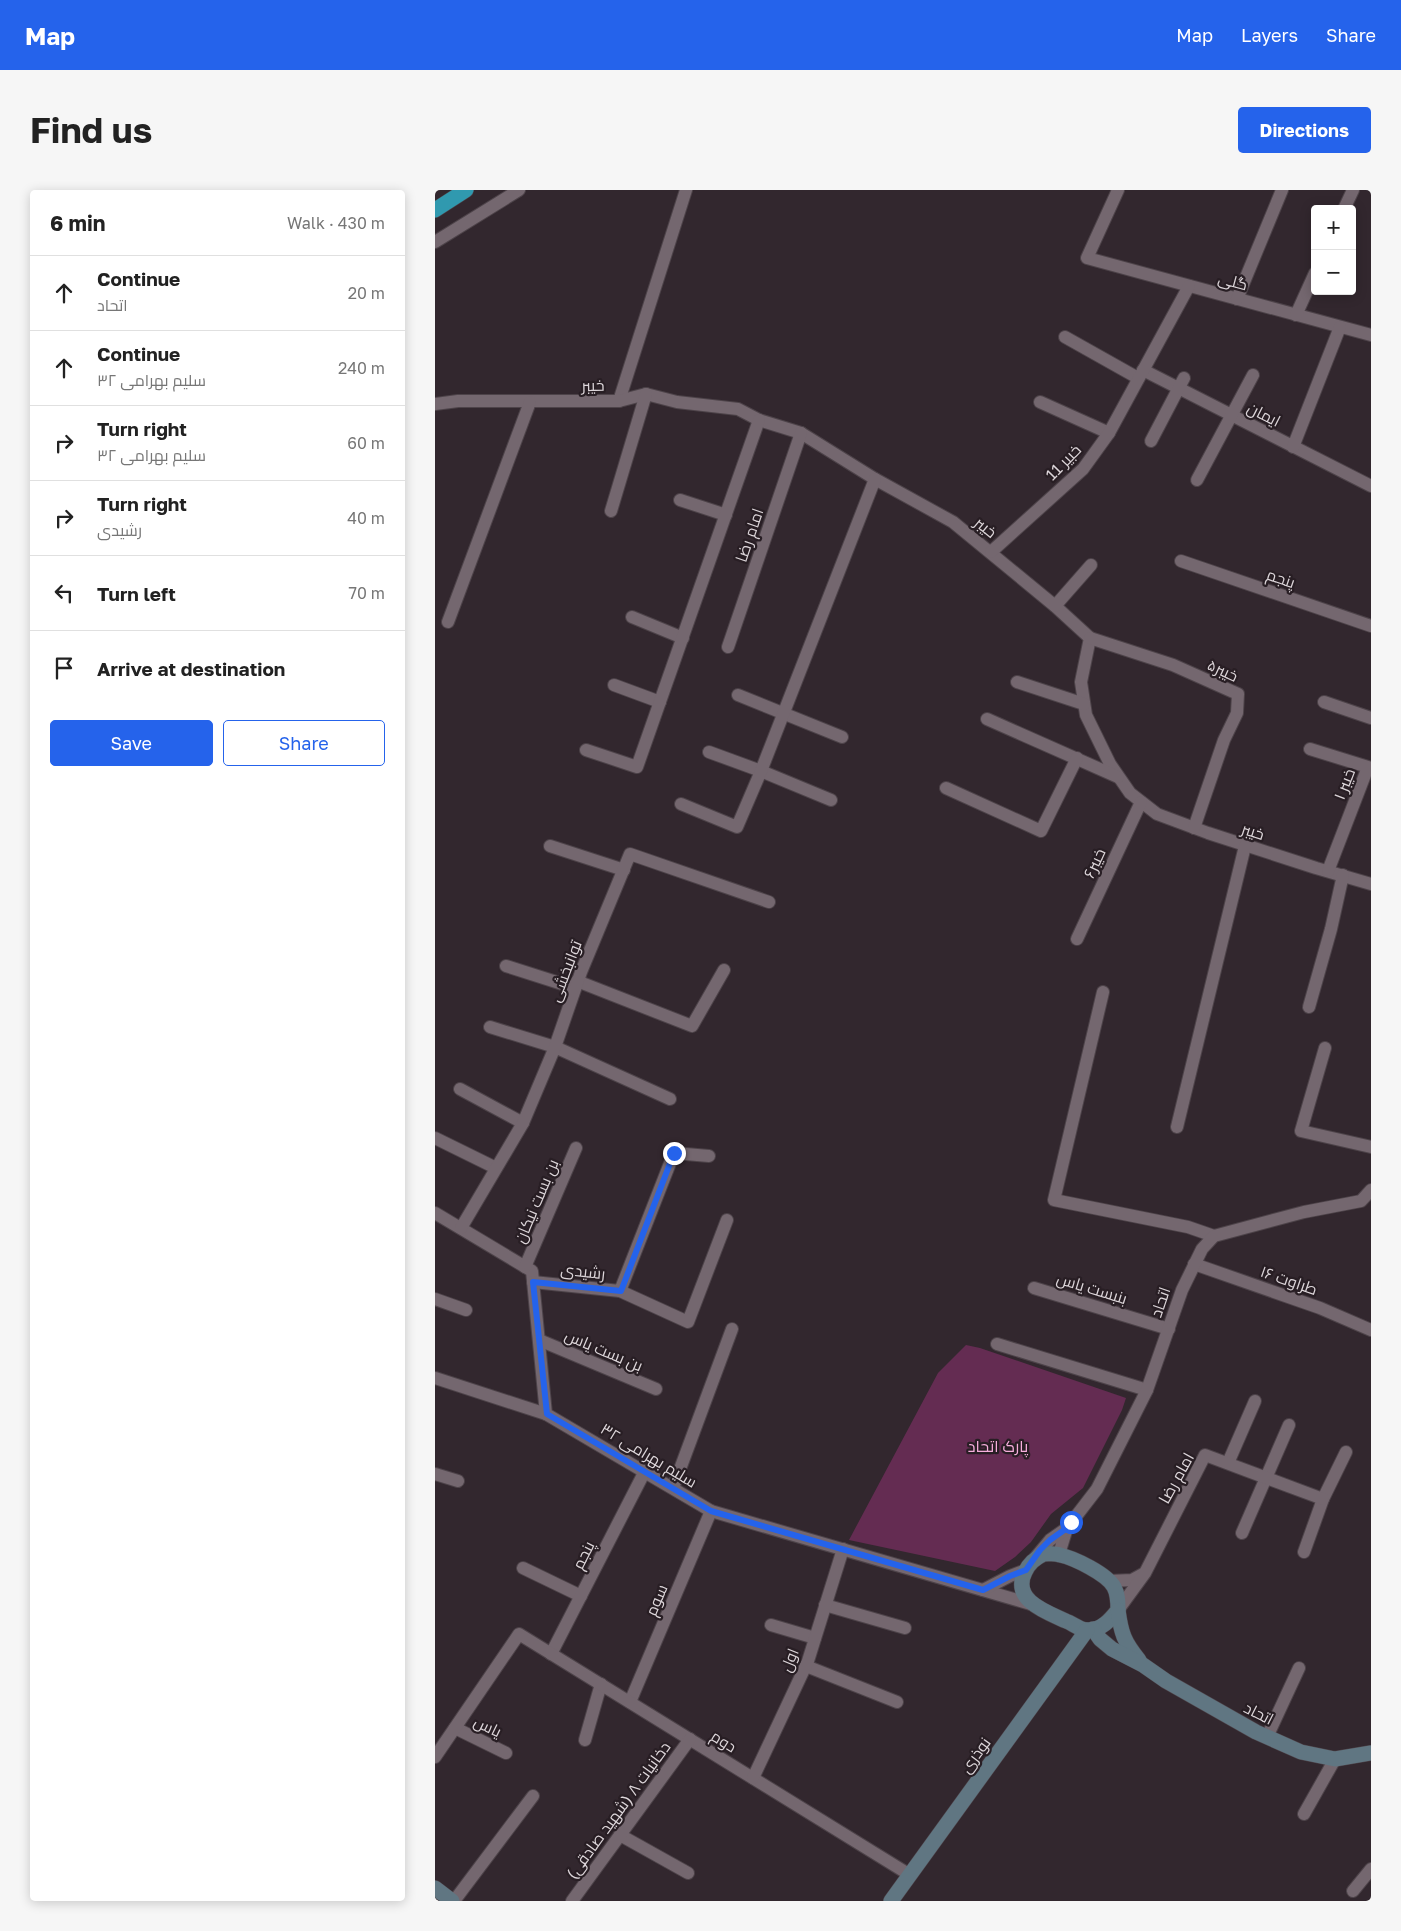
<!DOCTYPE html>
<html lang="en">
<head>
<meta charset="utf-8">
<style>
	body { margin:0; font-family:"Golos Text",Cairo,sans-serif; background:#f6f6f6; color:#222 }
	.controls { position:absolute; right:15px; top:15px; display:grid; overflow:hidden; border-radius:5px; box-shadow:0 2px 12px #0003 }
	.controls button { width:45px; height:45px; display:grid; place-items:center; padding:0; border:0; border-bottom:1px solid #e0e0e0; background:#fff; color:#222; font:25px sans-serif }
	.stop { position:absolute; width:15px; height:15px; margin:-11px; border:4px solid #2563eb; border-radius:50%; background:#fff }
	.stop.end { background:#2563eb; border-color:#fff; box-shadow:0 1px 5px #0008 }
	.list { margin:0; padding:0; list-style:none }
	h2 { display:flex; justify-content:space-between; align-items:center; height:65px; margin:0; padding:0 20px; font-size:21px }
	h2 small { font-size:16px; font-weight:400; color:#767676 }
	.list li { display:grid; grid-template-columns:32px 1fr auto; gap:15px; align-items:center; box-sizing:border-box; height:75px; padding:0 20px; border-top:1px solid #e0e0e0 }
	.list b { display:block; font-size:19px; white-space:nowrap }
	.list p { margin:0; font-size:16px; white-space:nowrap; color:#767676 }
	.list em { font-size:16px; font-style:normal; color:#767676 }
	.actions { display:flex; gap:10px; padding:15px 20px }
	.actions a { flex:1; padding:11px 0; border:1px solid #2563eb; border-radius:5px; text-align:center; font-size:18px; color:#2563eb }
	.actions .main { background:#2563eb; color:#fff }
	.icon { flex:none; width:28px; height:28px; fill:none; stroke:currentColor; stroke-width:2; stroke-linecap:round; stroke-linejoin:round }
	.map { position:relative; flex:none; width:936px; height:1711px; overflow:hidden; border-radius:5px }
	header { display:flex; align-items:center; gap:30px; box-sizing:border-box; height:70px; padding:0 25px; background:#2563eb; color:#fff }
	header strong { font-size:24px }
	nav { display:flex; gap:28px; margin-inline-start:auto; font-size:18px }
	.intro { display:flex; align-items:center; justify-content:space-between; box-sizing:border-box; height:120px; padding:0 30px }
	h1 { margin:0; font-size:35px }
	.button { padding:12px 22px; border-radius:5px; background:#2563eb; color:#fff; font-size:18px; font-weight:700 }
	main { display:flex; gap:30px; padding:0 30px }
	aside { flex:1; background:#fff; border-radius:5px; box-shadow:0 2px 12px #0003 }
	.map>svg:first-child { display:block }
</style>
</head>
<body>
<header>
<strong>Map</strong>
<nav><a>Map</a><a>Layers</a><a>Share</a></nav>
</header>
<div class="intro"><h1>Find us</h1><a class="button">Directions</a></div>
<main>
<aside>
<h2>6 min<small>Walk · 430 m</small></h2>
<ul class="list">
<li><svg class="icon" aria-label="ahead" viewBox="0 0 24 24"><path d="M12 20V5M6 11l6-6 6 6"/></svg><div><b>Continue</b><p>اتحاد</p></div><em>20 m</em></li>
<li><svg class="icon" aria-label="ahead" viewBox="0 0 24 24"><path d="M12 20V5M6 11l6-6 6 6"/></svg><div><b>Continue</b><p>سلیم بهرامی ۳۲</p></div><em>240 m</em></li>
<li><svg class="icon" aria-label="right" viewBox="0 0 24 24"><path d="M7 20v-9h11M14 6l5 5-5 5"/></svg><div><b>Turn right</b><p>سلیم بهرامی ۳۲</p></div><em>60 m</em></li>
<li><svg class="icon" aria-label="right" viewBox="0 0 24 24"><path d="M7 20v-9h11M14 6l5 5-5 5"/></svg><div><b>Turn right</b><p>رشیدی</p></div><em>40 m</em></li>
<li><svg class="icon" aria-label="left" viewBox="0 0 24 24"><path d="M17 20v-9H6M10 6l-5 5 5 5"/></svg><div><b>Turn left</b></div><em>70 m</em></li>
<li><svg class="icon" aria-label="arrive" viewBox="0 0 24 24"><path d="M6 21V4h12l-3 4 3 4H6"/></svg><div><b>Arrive at destination</b></div></li>
</ul>
<div class="actions"><a class="main">Save</a><a>Share</a></div>
</aside>
<div class="map">
<svg width="936" height="1711" viewBox="0 0 936 1711">
	<rect width="100%" height="100%" fill="#32272e"/>
	<!-- green -->
	<polygon fill="#642c52" points="531,1155 545,1158 691,1208 687,1220 648,1298 616,1324 596,1352 580,1367 560,1381 414,1350 503,1183"/>
	<g fill="none" stroke-linecap="round" stroke-linejoin="round">
		<!-- street casing -->
		<g stroke="#4d4349" stroke-width="14">
			<g id="street">
				<polyline points="683,0 652,68 936,145"/>
				<polyline points="909,19 918,0"/>
				<polyline points="0,52 84,0"/>
				<polyline points="802,109 847,0"/>
				<polyline points="861,125 880,83"/>
				<polyline points="630,147 703,188"/>
				<polyline points="708,180 936,296"/>
				<polyline points="184,211 251,0"/>
				<polyline points="605,212 674,243"/>
				<polyline points="0,214 23,211 184,211 211,204 242,212 303,219 324,230 366,243 440,289 518,332 620,416 655,448 646,492 651,525 675,574 695,603 722,624 773,643 881,678 936,694"/>
				<polyline points="716,251 749,188"/>
				<polyline points="858,257 905,137"/>
				<polyline points="762,290 818,185"/>
				<polyline points="245,310 291,325"/>
				<polyline points="176,321 211,204"/>
				<polyline points="556,362 648,279 674,243 754,96"/>
				<polyline points="746,371 936,436"/>
				<polyline points="620,416 656,375"/>
				<polyline points="197,427 248,448"/>
				<polyline points="13,432 95,212"/>
				<polyline points="655,448 738,475 803,504 802,523 789,550 759,638"/>
				<polyline points="293,457 366,243"/>
				<polyline points="582,492 649,514"/>
				<polyline points="179,495 225,512"/>
				<polyline points="303,505 407,547"/>
				<polyline points="889,512 936,528"/>
				<polyline points="552,529 683,587"/>
				<polyline points="875,559 933,577 893,681"/>
				<polyline points="151,560 202,577 324,230"/>
				<polyline points="274,562 326,581 396,610"/>
				<polyline points="511,598 606,641 642,568"/>
				<polyline points="246,614 302,637 326,581 440,289"/>
				<polyline points="115,656 189,680"/>
				<polyline points="642,749 706,612"/>
				<polyline points="71,776 140,798"/>
				<polyline points="142,791 257,836 289,780"/>
				<polyline points="668,802 619,1010 753,1037 779,1046"/>
				<polyline points="874,817 896,739 908,685"/>
				<polyline points="55,837 120,857 235,909"/>
				<polyline points="890,858 866,941 936,957"/>
				<polyline points="25,899 88,933"/>
				<polyline points="742,937 810,656"/>
				<polyline points="0,948 61,978"/>
				<polyline points="0,1023 97,1081 111,1224 276,1321 599,1415"/>
				<polyline points="26,1038 88,933 120,857 146,782 195,664 334,712"/>
				<polyline points="759,1074 885,1118 936,1140"/>
				<polyline points="90,1077 141,958"/>
				<polyline points="98,1092 185,1101 253,1132 292,1030"/>
				<polyline points="599,1098 734,1139"/>
				<polyline points="185,1101 239,963 274,966"/>
				<polyline points="0,1109 31,1120"/>
				<polyline points="104,1150 221,1199"/>
				<polyline points="562,1154 712,1200"/>
				<polyline points="0,1188 111,1224"/>
				<polyline points="793,1273 820,1211"/>
				<polyline points="0,1284 23,1291"/>
				<polyline points="238,1298 297,1139"/>
				<polyline points="807,1343 854,1235"/>
				<polyline points="869,1362 888,1309 911,1262"/>
				<polyline points="624,1364 632,1338"/>
				<polyline points="600,1368 615,1350 632,1338 662,1299 712,1200 747,1100 767,1059 779,1046 869,1022 926,1011 936,1000"/>
				<polyline points="88,1378 146,1406"/>
				<polyline points="674,1391 697,1390 708,1384"/>
				<polyline points="548,1400 575,1386 591,1380"/>
				<polyline points="390,1415 470,1438"/>
				<polyline points="683,1420 710,1383 770,1265 888,1309"/>
				<polyline points="336,1435 380,1448"/>
				<polyline points="116,1464 210,1281"/>
				<polyline points="371,1476 462,1512"/>
				<polyline points="195,1512 276,1321"/>
				<polyline points="20,1538 71,1563"/>
				<polyline points="832,1547 864,1478"/>
				<polyline points="150,1550 166,1494"/>
				<polyline points="0,1567 84,1444 475,1685"/>
				<polyline points="318,1588 373,1471 408,1359"/>
				<polyline points="869,1624 900,1569"/>
				<polyline points="185,1645 253,1683"/>
				<polyline points="918,1701 936,1679"/>
				<polyline points="19,1711 98,1606"/>
				<polyline points="137,1711 255,1549"/>
			</g>
		</g>
		<!-- secondary casing -->
		<g stroke="#4d4349" stroke-width="16">
			<g id="secondary">
				<path d="M 609,1364 C 614,1364 620,1363 625,1365 C 639,1368 672,1384 679,1397 C 683,1404 683,1412 683,1420 C 676,1429 666,1441 652,1440 C 645,1440 637,1433 631,1431 C 611,1422 576,1410 590,1382 C 594,1373 600,1368 609,1364 Z"/>
				<path d="M 683,1420 C 686,1443 689,1452 704,1470"/>
				<polyline points="658,1439 665,1449 677,1459 708,1475 731,1491 821,1542 866,1562 900,1569 936,1563"/>
				<polyline points="0,1698 17,1711"/>
				<polyline points="456,1711 652,1440"/>
			</g>
		</g>
		<!-- highway casing -->
		<g stroke="#4d4349" stroke-width="16">
			<polyline id="highway" points="0,20 31,0"/>
		</g>
		<!-- street -->
		<use href="#street" stroke="#74676f" stroke-width="12"/>
		<!-- secondary -->
		<use href="#secondary" stroke="#607682" stroke-width="15"/>
		<!-- highway -->
		<use href="#highway" stroke="#3099af" stroke-width="15"/>
	</g>
	<g fill="none" stroke-linecap="round" stroke-linejoin="round">
		<!-- route -->
		<polyline stroke="#2563eb" stroke-width="6" points="239,963 186,1101 98,1092 112,1224 276,1321 548,1400 575,1386 591,1380 605,1360 615,1350 632,1338 636,1332"/>
	</g>
	<g text-anchor="middle" stroke-width="4.5" stroke-linejoin="round" paint-order="stroke">
		<!-- street labels -->
		<g font-size="16" fill="#ddd6da" stroke="#281e24">
			<text transform="translate(798 91) rotate(15)" y="6">گلی</text>
			<text transform="translate(158 195) rotate(-1)" y="6">خیبر</text>
			<text transform="translate(829 224) rotate(27)" y="6">ایمان</text>
			<text transform="translate(628 272) rotate(-46)" y="6">خبیر 11</text>
			<text transform="translate(551 337) rotate(39)" y="6">خیبر</text>
			<text transform="translate(314 345) rotate(-71)" y="6">امام رضا</text>
			<text transform="translate(846 388) rotate(19)" y="6">پنجم</text>
			<text transform="translate(788 480) rotate(25)" y="6">خیبر۵</text>
			<text transform="translate(909 594) rotate(-69)" y="6">خیبر ۱</text>
			<text transform="translate(818 641) rotate(18)" y="6">خیبر</text>
			<text transform="translate(659 673) rotate(-65)" y="6">خیبر۶</text>
			<text transform="translate(130 781) rotate(-69)" y="6">توانبخشی</text>
			<text transform="translate(101 1011) rotate(-67)" y="6">بن بست نیکان</text>
			<text transform="translate(148 1081) rotate(6)" y="6">رشیدی</text>
			<text transform="translate(854 1090) rotate(19)" y="6">طراوت ۱۶</text>
			<text transform="translate(657 1098) rotate(17)" y="6">بنبست یاس</text>
			<text transform="translate(725 1112) rotate(-71)" y="6">اتحاد</text>
			<text transform="translate(169 1160) rotate(23)" y="6">بن بست یاس</text>
			<text transform="translate(214 1265) rotate(31)" y="6">سلیم بهرامی ۳۲</text>
			<text transform="translate(741 1288) rotate(-61)" y="6">امام رضا</text>
			<text transform="translate(148 1365) rotate(-63)" y="6">پنجم</text>
			<text transform="translate(221 1410) rotate(-67)" y="6">سوم</text>
			<text transform="translate(354 1470) rotate(-68)" y="6">اول</text>
			<text transform="translate(824 1523) rotate(27)" y="6">اتحاد</text>
			<text transform="translate(53 1536) rotate(26)" y="6">یاس</text>
			<text transform="translate(289 1551) rotate(32)" y="6">دوم</text>
			<text transform="translate(540 1565) rotate(-54)" y="6">نوذری</text>
			<text transform="translate(183 1620) rotate(-54)" y="6">دخانیات ۸ (شهید صادقی)</text>
		</g>
		<!-- park labels -->
		<g font-size="16" fill="#f7aedd" stroke="#281e24">
			<text x="563" y="1262">پارک اتحاد</text>
		</g>
	</g>
</svg>
<div class="controls">
<button>+</button>
<button>−</button>
</div>
<div class="stop" style="left:636px;top:1332px"></div>
<div class="stop end" style="left:239px;top:963px"></div>
</div>
</main>
</body>
</html>
